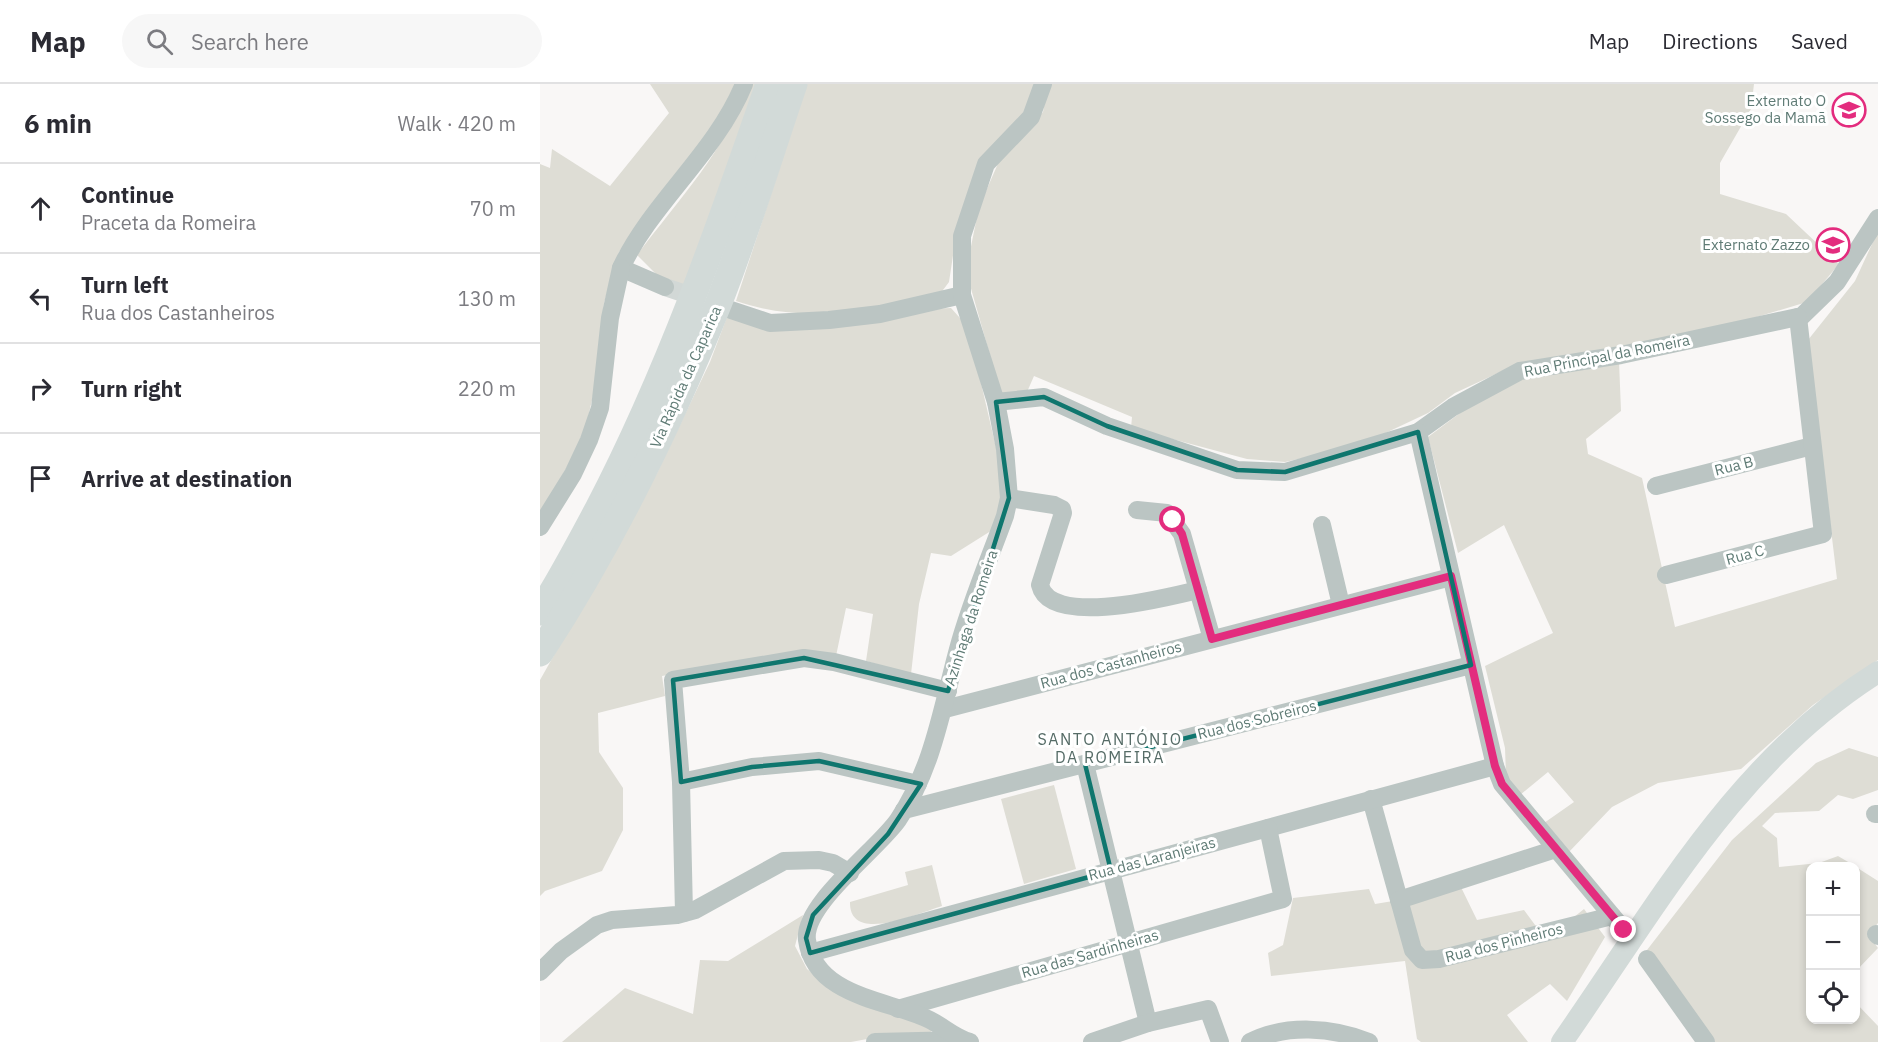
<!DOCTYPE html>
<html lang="en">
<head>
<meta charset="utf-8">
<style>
	body { margin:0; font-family:"IBM Plex Sans",sans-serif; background:#f7f7f7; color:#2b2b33 }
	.controls { position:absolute; right:18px; bottom:18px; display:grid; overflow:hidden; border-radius:12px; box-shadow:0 3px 9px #0003 }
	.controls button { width:54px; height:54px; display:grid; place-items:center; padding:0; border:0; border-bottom:2px solid #e1e1e2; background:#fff; color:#2b2b33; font:30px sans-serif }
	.stop { position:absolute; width:18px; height:18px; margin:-14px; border:4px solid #e32c7e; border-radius:50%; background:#fff }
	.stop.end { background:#e32c7e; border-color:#fff; box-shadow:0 2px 6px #0008 }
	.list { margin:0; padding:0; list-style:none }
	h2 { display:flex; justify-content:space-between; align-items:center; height:78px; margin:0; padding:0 24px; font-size:26px }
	h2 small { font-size:20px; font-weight:400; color:#7c7c81 }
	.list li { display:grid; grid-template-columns:39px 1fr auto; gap:18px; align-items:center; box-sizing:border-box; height:90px; padding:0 24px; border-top:2px solid #e1e1e2 }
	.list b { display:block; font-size:22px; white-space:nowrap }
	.list p { margin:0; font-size:20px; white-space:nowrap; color:#7c7c81 }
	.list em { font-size:20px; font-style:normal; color:#7c7c81 }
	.icon { flex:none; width:33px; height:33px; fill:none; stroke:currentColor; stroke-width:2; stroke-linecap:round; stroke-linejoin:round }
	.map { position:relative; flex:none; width:1338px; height:958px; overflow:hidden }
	header { display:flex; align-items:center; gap:36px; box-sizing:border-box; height:84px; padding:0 30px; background:#fff; border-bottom:2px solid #e1e1e2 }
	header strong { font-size:28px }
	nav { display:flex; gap:33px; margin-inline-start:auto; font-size:21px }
	.search { width:420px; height:54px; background:#f7f7f7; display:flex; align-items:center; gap:15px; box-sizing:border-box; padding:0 21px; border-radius:33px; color:#7c7c81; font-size:22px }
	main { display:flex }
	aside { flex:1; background:#fff }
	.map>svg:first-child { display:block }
</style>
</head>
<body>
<header>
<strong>Map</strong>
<div class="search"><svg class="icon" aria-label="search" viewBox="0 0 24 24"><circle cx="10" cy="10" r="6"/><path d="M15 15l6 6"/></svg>Search here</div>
<nav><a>Map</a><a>Directions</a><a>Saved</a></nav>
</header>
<main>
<aside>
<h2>6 min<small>Walk · 420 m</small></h2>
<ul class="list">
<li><svg class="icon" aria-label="ahead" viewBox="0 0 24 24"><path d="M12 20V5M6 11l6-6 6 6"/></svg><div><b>Continue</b><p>Praceta da Romeira</p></div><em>70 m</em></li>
<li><svg class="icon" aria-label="left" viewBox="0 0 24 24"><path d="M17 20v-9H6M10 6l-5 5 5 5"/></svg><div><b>Turn left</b><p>Rua dos Castanheiros</p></div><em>130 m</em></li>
<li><svg class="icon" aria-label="right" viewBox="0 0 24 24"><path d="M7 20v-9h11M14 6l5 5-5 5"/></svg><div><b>Turn right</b></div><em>220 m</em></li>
<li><svg class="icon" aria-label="arrive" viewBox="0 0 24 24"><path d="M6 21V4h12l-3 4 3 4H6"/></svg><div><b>Arrive at destination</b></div></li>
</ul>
</aside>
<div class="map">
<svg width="1338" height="958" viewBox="0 0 1338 958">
	<rect width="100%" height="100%" fill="#f9f7f6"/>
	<!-- green -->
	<g fill="#deddd5">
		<polygon points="110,0 198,0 187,21 127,106 79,168 64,219 55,303 43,355 0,430 0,80 10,84 12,65 70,102 129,29"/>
		<path d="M 210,0 L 217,0 L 145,203 L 119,193 L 97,171 C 140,114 184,68 210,0 Z"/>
		<path d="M 267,0 L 498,0 L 496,9 L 417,145 L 409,198 L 400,210 C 330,226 266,241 196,217 Z"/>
		<polygon points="508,0 1214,0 1211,25 1180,79 1180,110 1246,130 1299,180 1267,218 1160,250 971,283 915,309 888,329 820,361 745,378 707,375 591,344 592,333 494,292 487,308 461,310 426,187 439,123 460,75 503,28"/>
		<polygon points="1338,147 1338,576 1273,621 1201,685 1118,699 1072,723 1028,769 1004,739 1034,718 1008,688 980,711 966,691 965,664 945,582 1013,549 964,441 918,469 888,353 940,314 985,294 1079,277 1081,327 1046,355 1048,370 1102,394 1135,543 1297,495 1268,256 1315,197"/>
		<polygon points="411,224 428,243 460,381 461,416 454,445 411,472 391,469 379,520 371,590 326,577 333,530 306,524 296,572 203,578 122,592 125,612 58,629 59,668 83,704 83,746 62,787 5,807 0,812 0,596 117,389 170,278 187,233"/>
		<polygon points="1309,664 1338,673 1338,706 1313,715 1298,711 1279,727 1235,729 1222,742 1237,754 1239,783 1279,779 1298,772 1315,782 1270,782 1270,936 1316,936 1316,919 1338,942 1338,958 1175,958 1141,908 1107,866 1192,756 1276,679"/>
		<polygon points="514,701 536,785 484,800 461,715"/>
		<path d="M 392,781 L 402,822 C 379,829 309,861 310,818 L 368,801 L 365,788 Z"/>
		<polygon points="1316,783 1338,797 1338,839 1328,851 1338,864 1316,887"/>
		<polygon points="918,797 937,836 984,826 998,845 1018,846 1044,825 1065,853 1027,917 1010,900 967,931 988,958 881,958 877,955 865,877 731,892 728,869 743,861 753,814 829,805 835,820 859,816"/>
		<polygon points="263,831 255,862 267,885 287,901 392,944 389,953 354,950 311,958 22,958 85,904 153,930 160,876 188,877"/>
	</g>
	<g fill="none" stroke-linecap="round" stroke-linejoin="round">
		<!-- minor-tunnel -->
		<polyline stroke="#d2d8d6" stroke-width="18" stroke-dasharray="18 9" stroke-linecap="butt" points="125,203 163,216"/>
		<!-- minor -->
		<g stroke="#bbc5c3" stroke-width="18">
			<path d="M 125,203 L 81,184 C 111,119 176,69 204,0"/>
			<polyline points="191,226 230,239 289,236 340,230 422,211"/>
			<polyline points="456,318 504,313 567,342 697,386 745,388 878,348 913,323 980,287 1081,271 1262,232 1297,198 1338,134"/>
			<polyline points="878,348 955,682 962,700 1084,846"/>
			<polyline points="1116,402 1272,362"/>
			<path d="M 469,414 L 514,421 L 522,425 L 523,429 L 500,501 C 510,544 628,513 658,506"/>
			<polyline points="597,426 627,429 642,450 672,555"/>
			<polyline points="782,441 801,521"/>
			<polyline points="0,443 33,390 49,356 60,324 70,234 81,184"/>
			<polyline points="1126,491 1283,450 1258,233"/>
			<polyline points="405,625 911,493"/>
			<polyline points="545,680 608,939"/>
			<polyline points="141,698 212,683 279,677 378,700"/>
			<polyline points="831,715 873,866 882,876 899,875 1072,832"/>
			<polyline points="364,726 931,581"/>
			<polyline points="1335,730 1338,730"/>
			<polyline points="859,816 1016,765"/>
			<polyline points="144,829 141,698 133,596 264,574 294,578 408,607"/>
			<polyline points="1336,850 1338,852"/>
			<polyline points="270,869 955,682"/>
			<polyline points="1107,875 1166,958"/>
			<polyline points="0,888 21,867 57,841 72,836 137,831 155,826 244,777 279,776 293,779 310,789"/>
			<polyline points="358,925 743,815 728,744"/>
			<polyline points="335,958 422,956"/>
			<path d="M 430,958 C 415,954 404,943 390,936 C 351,916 275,914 267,856 C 262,821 338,765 358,736 C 393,684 402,624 418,565 C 430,520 449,476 465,432 L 469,414 L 465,365 L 456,318 L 422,211 L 422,152 L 446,80 L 491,33 L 503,0"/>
			<polyline points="552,958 608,939 668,925 680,958"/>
			<path d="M 710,958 C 745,940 793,943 829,958"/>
		</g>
		<!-- major -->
		<path stroke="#d2dad8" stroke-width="22" d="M 1022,958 C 1116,824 1196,677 1338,588"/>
		<!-- highway -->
		<g stroke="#d2dad8" stroke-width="27">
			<path d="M 0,528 C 21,495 40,459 58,425 C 129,289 179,145 229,0"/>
			<path d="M 0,569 C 71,460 130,340 179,218 C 207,147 229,73 254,0"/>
		</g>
	</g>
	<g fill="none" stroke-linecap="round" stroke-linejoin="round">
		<!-- route -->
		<polyline stroke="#e32c7e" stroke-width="8" points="633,436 642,450 672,555 911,492 955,682 962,700 1084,846"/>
	</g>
	<!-- marked area -->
	<path fill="none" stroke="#0f766e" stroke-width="4.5" stroke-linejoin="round" d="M 504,313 L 567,342 L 697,386 L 745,388 L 878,348 L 931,581 L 545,680 L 571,787 L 270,869 L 266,854 L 273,831 L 348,750 L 381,700 L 279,677 L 212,683 L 141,698 L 133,596 L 264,574 L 408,607 L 469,414 L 456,318 Z"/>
	<!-- icons -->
	<defs>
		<g id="school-ring" transform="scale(1.725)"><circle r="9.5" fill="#fff" stroke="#e32c7e" stroke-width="1.5"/><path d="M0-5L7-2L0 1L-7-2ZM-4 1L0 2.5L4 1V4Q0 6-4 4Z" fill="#e32c7e"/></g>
	</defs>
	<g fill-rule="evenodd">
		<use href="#school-ring" x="1309" y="26"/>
		<use href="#school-ring" x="1293" y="161"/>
	</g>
	<g text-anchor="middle" stroke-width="6" stroke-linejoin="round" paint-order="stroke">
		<!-- poi labels -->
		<g font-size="15" fill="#5f7b75" stroke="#fff" text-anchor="end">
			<text x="1286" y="22">Externato O<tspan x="1286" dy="17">Sossego da Mamã</tspan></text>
			<text x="1270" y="166">Externato Zazzo</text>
		</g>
		<!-- street labels -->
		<g font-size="15" fill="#5f7b75" stroke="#fff">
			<text transform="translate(1067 272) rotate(-11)" y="5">Rua Principal da Romeira</text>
			<text transform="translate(146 293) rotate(-66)" y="5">Via Rápida da Caparica</text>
			<text transform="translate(1194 382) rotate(-14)" y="5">Rua B</text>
			<text transform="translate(1205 471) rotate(-15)" y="5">Rua C</text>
			<text transform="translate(431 534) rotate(-72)" y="5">Azinhaga da Romeira</text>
			<text transform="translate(571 581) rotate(-15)" y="5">Rua dos Castanheiros</text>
			<text transform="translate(717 636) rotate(-14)" y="5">Rua dos Sobreiros</text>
			<text transform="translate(612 775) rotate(-15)" y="5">Rua das Laranjeiras</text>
			<text transform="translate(964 859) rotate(-14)" y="5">Rua dos Pinheiros</text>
			<text transform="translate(550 870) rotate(-16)" y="5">Rua das Sardinheiras</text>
		</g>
		<!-- neighbourhood labels -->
		<g font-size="16" letter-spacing="1.5" fill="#566c67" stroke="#fff">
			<text x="570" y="661">SANTO ANTÓNIO<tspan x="570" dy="18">DA ROMEIRA</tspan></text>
		</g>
	</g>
</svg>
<div class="controls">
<button>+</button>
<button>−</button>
<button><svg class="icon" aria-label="locate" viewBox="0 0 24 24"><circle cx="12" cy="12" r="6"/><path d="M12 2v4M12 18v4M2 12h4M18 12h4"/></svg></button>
</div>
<div class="stop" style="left:633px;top:436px"></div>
<div class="stop end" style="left:1084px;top:846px"></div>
</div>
</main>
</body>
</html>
